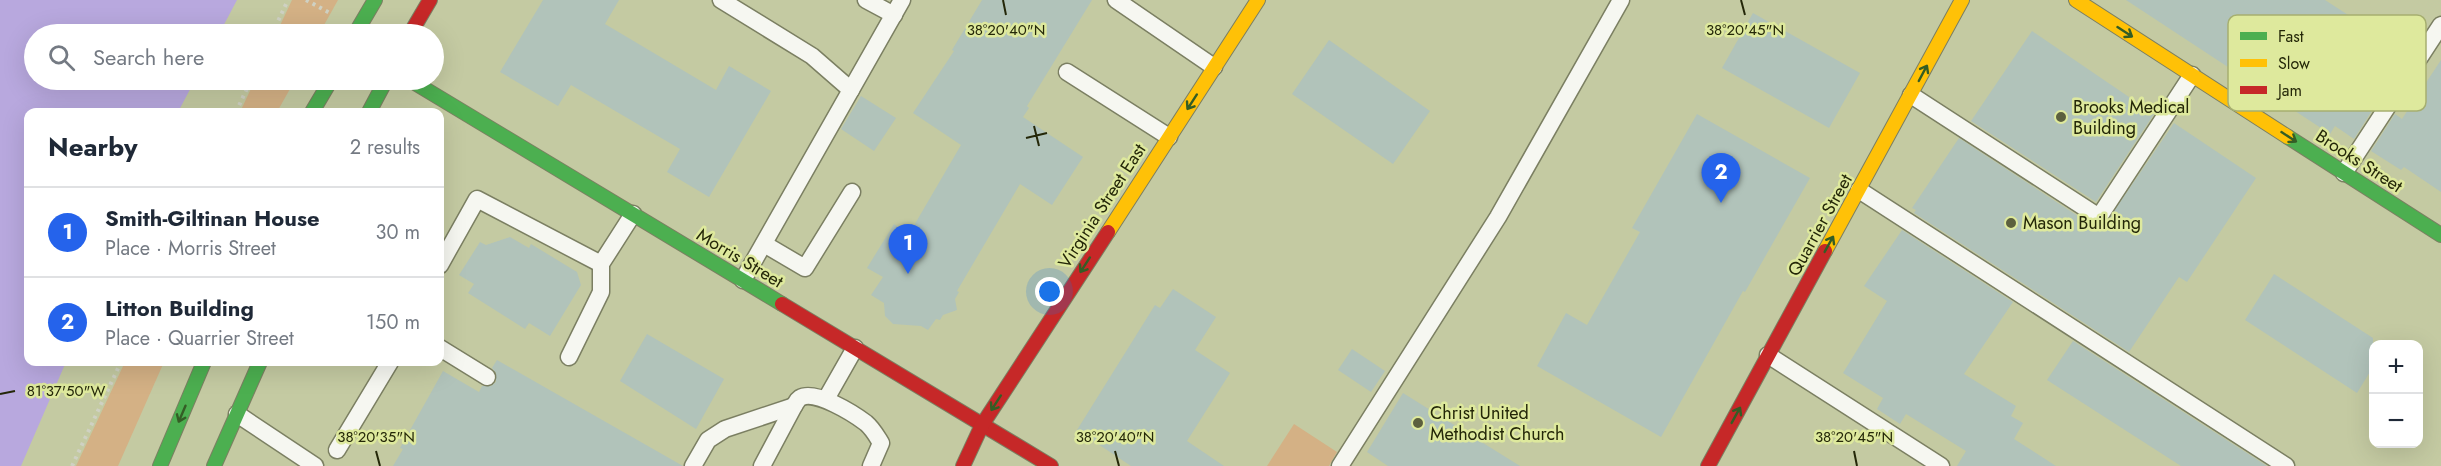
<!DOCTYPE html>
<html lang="en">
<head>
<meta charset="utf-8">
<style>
	body { margin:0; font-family:Jost,sans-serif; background:#f6f6f7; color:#1f2937 }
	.controls { position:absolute; right:18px; bottom:18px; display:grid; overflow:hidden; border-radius:12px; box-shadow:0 6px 24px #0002 }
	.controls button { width:54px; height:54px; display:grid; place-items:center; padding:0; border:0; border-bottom:2px solid #e0e1e3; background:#fff; color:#1f2937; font:30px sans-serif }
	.you { position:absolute; left:1050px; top:292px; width:21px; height:21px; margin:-15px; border:4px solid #fff; border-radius:50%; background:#1a73e8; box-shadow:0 0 0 9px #1a73e833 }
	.badge { display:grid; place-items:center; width:39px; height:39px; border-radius:50%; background:#2563eb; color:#fff; font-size:20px; font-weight:700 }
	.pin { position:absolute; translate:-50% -50px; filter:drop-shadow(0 2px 3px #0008) }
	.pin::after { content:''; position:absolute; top:32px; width:21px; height:18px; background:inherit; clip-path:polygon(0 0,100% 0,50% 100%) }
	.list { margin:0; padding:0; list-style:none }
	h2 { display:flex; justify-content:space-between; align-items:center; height:78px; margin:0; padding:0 24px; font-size:26px }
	h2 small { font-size:20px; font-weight:400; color:#747a83 }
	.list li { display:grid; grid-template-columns:39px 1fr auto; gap:18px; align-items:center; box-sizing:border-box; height:90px; padding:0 24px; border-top:2px solid #e0e1e3 }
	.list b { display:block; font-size:22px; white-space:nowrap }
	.list p { margin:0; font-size:20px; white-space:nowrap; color:#747a83 }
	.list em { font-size:20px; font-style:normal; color:#747a83 }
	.icon { flex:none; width:33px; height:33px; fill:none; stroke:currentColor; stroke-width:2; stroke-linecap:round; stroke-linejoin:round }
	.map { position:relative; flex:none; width:2441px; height:466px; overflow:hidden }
	.search { position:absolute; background:#fff; box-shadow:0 6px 24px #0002; left:24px; top:24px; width:420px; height:66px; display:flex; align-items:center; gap:15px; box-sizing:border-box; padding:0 21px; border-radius:33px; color:#747a83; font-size:22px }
	.panel { position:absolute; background:#fff; box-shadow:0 6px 24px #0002; left:24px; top:108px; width:420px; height:258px; border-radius:12px }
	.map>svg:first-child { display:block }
</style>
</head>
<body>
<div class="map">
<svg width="2441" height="466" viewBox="0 0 2441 466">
	<rect width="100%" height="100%" fill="#c4caa2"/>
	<!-- green -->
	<g fill="#d4b185">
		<polygon points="292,0 338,0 319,34 276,34"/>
		<polygon points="255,80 295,80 277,112 240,112"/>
		<polygon points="125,362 164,362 118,466 76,466"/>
		<polygon points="1294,424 1337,452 1329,466 1267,466"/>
	</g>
	<!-- water -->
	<polygon fill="#b8a8de" points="0,0 237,0 219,34 34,34 34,80 195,80 178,112 28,112 28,362 66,362 21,466 0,466"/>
	<!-- building -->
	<g fill="#b1c3ba">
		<polygon points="543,0 619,0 605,24 716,90 729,66 771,91 709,197 667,172 680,149 571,85 558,106 500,72"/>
		<polygon points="982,0 1092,0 1027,106 1029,108 1023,117 1083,157 1052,205 1020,184 957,291 959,292 955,299 957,310 943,315 940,320 936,319 928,330 921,326 893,324 885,316 884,303 871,295 883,277 867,268 894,224 909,234 961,145 913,113 954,51 952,50"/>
		<polygon points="2126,0 2325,0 2390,42 2358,91 2377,103 2354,139 2335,126 2330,134"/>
		<polygon points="1753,13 1860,73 1829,128 1722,68"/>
		<polygon points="2032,31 2154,114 2096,202 1971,121"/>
		<polygon points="1329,40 1430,111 1393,164 1292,94"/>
		<polygon points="2441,60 2441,192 2404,167 2401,170 2371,151 2395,114 2402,119"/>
		<polygon points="861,96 896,118 874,151 841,129"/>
		<polygon points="1697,114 1810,178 1745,292 1743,291 1661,437 1537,366 1566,313 1587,325 1640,232 1632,228"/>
		<polygon points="2174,123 2256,178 2187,282 2179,277 2129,352 1914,213 1916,210 1912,208 1959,138 2093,226 2103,227"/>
		<polygon points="1902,230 2013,302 1964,374 2016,406 2011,416 2023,423 2014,439 2056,466 1957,466 1966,451 1906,414 1900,424 1877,409 1883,398 1843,373 1887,301 1864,286"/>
		<polygon points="510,237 529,248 531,244 577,272 581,285 550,336 529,323 525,329 468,293 474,284 459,275 480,242 486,245"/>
		<polygon points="2274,274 2373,338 2373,367 2357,393 2245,320"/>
		<polygon points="1173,289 1216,317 1195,350 1230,373 1187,441 1224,466 1131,466 1077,430 1155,305 1160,308"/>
		<polygon points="647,334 724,379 696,429 620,381"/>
		<polygon points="2073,341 2267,466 2181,466 2047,380"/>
		<polygon points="1352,349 1385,371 1371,392 1338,370"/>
		<polygon points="497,360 683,466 393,466 403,449 400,448 443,371 479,392 482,386 491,386 496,382 496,373 492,368"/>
		<polygon points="1403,393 1520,466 1388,466 1367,452"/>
	</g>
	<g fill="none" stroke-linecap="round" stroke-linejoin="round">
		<!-- lane casing -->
		<g stroke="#7b7f62" stroke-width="19">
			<g id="lane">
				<polyline points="721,0 812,56 851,90"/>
				<polyline points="866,0 894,15"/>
				<polyline points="1116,0 1214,67"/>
				<polyline points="1067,72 1169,137"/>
				<polyline points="1911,95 2099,217 2192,75"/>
				<polyline points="2344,173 2441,25"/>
				<polyline points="1859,190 2286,466"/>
				<polyline points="764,244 805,268 852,192"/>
				<polyline points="440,265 477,199 601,264"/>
				<polyline points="743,280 902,0"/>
				<polyline points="440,348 487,377"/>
				<polyline points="1768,355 1941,466"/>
				<polyline points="569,357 601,292 601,264 633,214"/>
				<polyline points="826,399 855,348"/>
				<polyline points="237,414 315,466"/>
				<polyline points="337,450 390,362"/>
				<polyline points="693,466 708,440 725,429 794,406"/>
				<path d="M 762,466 L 794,406 C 796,403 797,400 800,398 C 815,389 854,414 866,423 C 873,429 876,435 881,443 L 871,466"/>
				<polyline points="1340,466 1498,217 1621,0"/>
			</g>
		</g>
		<!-- fast casing -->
		<g stroke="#7b7f62" stroke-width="16">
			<g id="fast">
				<polyline points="355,34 375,0"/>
				<polyline points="410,80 782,304"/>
				<polyline points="312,112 331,80"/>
				<polyline points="369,112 386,80"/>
				<polyline points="2288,137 2441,235"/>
				<polyline points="160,466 204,362"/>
				<polyline points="214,466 260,362"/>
			</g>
		</g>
		<!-- slow casing -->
		<g stroke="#7b7f62" stroke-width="16">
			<g id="slow">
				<polyline points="2076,0 2288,137"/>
				<polyline points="1108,232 1258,0"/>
				<polyline points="1825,251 1962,0"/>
			</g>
		</g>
		<!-- jam casing -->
		<g stroke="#7b7f62" stroke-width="16">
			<g id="jam">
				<polyline points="410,34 430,0"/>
				<polyline points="782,304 1051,466"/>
				<polyline points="963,466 982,425 1108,232"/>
				<polyline points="1708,466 1825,251"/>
			</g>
		</g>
		<!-- path -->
		<g stroke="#cfd1c3" stroke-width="4" stroke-dasharray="3 4.5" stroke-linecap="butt">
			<polyline points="306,0 330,13"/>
			<polyline points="272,34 288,0"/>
			<polyline points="236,112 251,80"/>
			<polyline points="72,466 121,362"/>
		</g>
		<!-- lane -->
		<use href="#lane" stroke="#f6f7f1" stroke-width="16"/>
		<!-- fast -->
		<use href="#fast" stroke="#4caf50" stroke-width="14"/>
		<!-- slow -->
		<use href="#slow" stroke="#ffc107" stroke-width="14"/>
		<!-- jam -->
		<use href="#jam" stroke="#c62828" stroke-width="14"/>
		<!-- path-bridge -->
		<polyline stroke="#cfd1c3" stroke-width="4" stroke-dasharray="3 4.5" stroke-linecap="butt" points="2378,60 2422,89"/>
	</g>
	<!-- one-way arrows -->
	<defs><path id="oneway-shaft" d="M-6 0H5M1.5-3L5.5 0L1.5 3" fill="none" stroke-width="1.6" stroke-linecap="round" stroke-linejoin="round" transform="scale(1.5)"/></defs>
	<g stroke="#345d25">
		<use href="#oneway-shaft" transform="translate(2125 32) rotate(33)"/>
		<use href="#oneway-shaft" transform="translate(1923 73) rotate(-62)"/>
		<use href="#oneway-shaft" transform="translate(1192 102) rotate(123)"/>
		<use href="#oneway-shaft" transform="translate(2289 137) rotate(33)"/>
		<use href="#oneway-shaft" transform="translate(1829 244) rotate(-61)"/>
		<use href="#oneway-shaft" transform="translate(1085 265) rotate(123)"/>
		<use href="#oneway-shaft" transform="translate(996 403) rotate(123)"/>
		<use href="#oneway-shaft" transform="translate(182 414) rotate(113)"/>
		<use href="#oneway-shaft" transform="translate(1736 415) rotate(-61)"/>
	</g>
	<!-- ticks -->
	<path fill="none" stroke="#242708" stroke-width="2" d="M 1003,0 L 1006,15M 1741,0 L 1745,15M 1034,126 L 1039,146M 1026,138 L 1047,133M 0,394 L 15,391M 376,451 L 380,466M 1115,451 L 1119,466M 1854,451 L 1857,466"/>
	<!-- markers -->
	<g fill="#5c603e" stroke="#dee99d" stroke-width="2">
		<circle cx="2061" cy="117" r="6"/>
		<circle cx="2011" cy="223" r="6"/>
		<circle cx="1418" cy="423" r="6"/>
	</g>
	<g text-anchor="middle" stroke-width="5" stroke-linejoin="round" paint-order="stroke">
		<!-- poi labels -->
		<g font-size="18" fill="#242708" stroke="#dee99d" text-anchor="start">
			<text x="2073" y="113">Brooks Medical<tspan x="2073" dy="21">Building</tspan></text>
			<text x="2023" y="229">Mason Building</text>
			<text x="1430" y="419">Christ United<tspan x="1430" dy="21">Methodist Church</tspan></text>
		</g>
		<!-- street labels -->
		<g font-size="18" fill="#242708" stroke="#dee99d">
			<text transform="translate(2359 161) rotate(33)" y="6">Brooks Street</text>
			<text transform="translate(1102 206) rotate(-57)" y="6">Virginia Street East</text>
			<text transform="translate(1820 225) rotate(-61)" y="6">Quarrier Street</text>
			<text transform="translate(740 258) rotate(31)" y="6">Morris Street</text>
		</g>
	</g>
	<!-- legend -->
	<rect x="2228" y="15" width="198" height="96" rx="9" fill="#dee99d" stroke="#a6af70" stroke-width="1.5"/>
	<rect x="2240" y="32" width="27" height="8" fill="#4caf50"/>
	<rect x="2240" y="59" width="27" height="8" fill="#ffc107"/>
	<rect x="2240" y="86" width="27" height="8" fill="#c62828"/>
	<g font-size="16" fill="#242708">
		<text x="2278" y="42">Fast</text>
		<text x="2278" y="69">Slow</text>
		<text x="2278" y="96">Jam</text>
	</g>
	<g font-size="15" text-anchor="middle" fill="#242708" stroke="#dee99d" stroke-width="5" stroke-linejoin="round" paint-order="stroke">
		<text x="1006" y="35">38°20'40"N</text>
		<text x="1745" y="35">38°20'45"N</text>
		<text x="66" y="396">81°37'50"W</text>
		<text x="376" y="442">38°20'35"N</text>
		<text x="1115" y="442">38°20'40"N</text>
		<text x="1854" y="442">38°20'45"N</text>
	</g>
</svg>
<div class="controls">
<button>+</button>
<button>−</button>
</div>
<div class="you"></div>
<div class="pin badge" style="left:908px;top:274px">1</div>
<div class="pin badge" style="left:1721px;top:203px">2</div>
<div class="search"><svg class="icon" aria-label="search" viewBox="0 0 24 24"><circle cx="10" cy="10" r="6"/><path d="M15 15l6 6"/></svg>Search here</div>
<section class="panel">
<h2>Nearby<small>2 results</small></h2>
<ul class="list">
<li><span class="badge">1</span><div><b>Smith-Giltinan House</b><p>Place · Morris Street</p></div><em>30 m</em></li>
<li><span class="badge">2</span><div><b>Litton Building</b><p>Place · Quarrier Street</p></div><em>150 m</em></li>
</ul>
</section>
</div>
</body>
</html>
